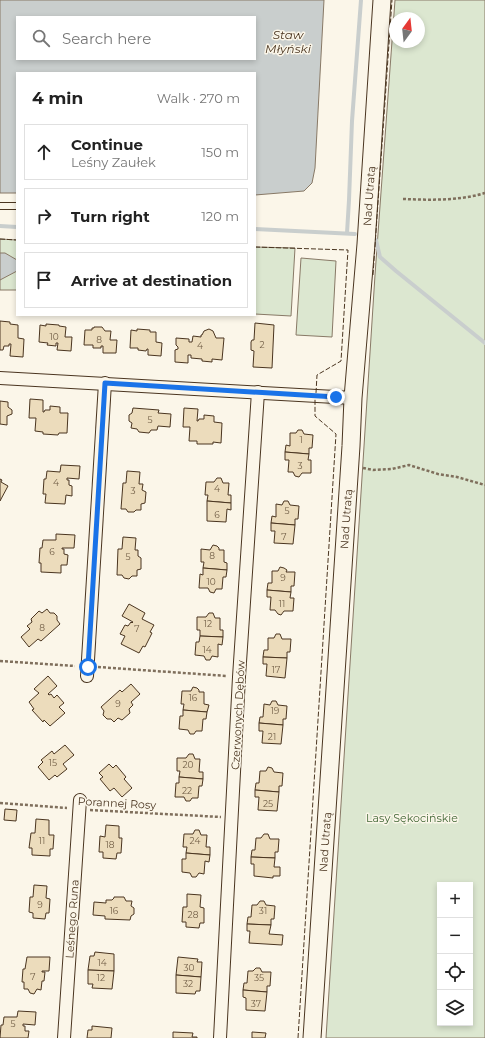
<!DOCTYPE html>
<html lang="en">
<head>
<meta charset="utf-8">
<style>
	body { margin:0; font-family:Montserrat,sans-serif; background:#f6f6f6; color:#222 }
	.controls { position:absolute; right:12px; bottom:12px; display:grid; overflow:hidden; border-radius:0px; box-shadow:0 2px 6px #0003 }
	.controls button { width:36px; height:36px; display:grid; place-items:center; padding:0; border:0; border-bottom:1px solid #e0e0e0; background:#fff; color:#222; font:20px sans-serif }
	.compass { position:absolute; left:389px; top:12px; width:36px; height:36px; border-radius:50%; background:#fff; box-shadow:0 2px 6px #0003; rotate:15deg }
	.stop { position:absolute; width:12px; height:12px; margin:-9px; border:3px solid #1a73e8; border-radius:50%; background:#fff }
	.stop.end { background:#1a73e8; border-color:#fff; box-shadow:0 1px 4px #0008 }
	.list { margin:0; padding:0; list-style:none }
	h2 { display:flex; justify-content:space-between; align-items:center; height:52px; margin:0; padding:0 16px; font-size:17px }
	h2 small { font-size:13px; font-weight:400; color:#767676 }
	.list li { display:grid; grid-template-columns:26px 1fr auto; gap:12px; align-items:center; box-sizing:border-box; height:56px; margin:0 8px 8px; padding:0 8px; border:1px solid #e0e0e0; border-radius:0px }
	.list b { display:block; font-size:15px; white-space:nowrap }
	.list p { margin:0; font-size:13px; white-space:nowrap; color:#767676 }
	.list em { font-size:13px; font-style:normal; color:#767676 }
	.icon { flex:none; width:22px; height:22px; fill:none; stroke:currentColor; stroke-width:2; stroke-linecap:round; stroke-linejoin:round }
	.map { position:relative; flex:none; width:485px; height:1038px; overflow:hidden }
	.search { position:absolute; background:#fff; box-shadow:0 2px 6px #0003; left:16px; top:16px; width:240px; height:44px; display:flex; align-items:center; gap:10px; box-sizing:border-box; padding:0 14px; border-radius:0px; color:#767676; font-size:15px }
	.panel { position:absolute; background:#fff; box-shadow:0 2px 6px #0003; left:16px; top:72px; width:240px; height:244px; border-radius:0px }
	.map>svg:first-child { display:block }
</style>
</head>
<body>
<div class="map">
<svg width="485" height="1038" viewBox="0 0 485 1038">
	<rect width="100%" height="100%" fill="#fbf6e9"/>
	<!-- green -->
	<g fill="#dce7d0" stroke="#887966" fill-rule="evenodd">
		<path d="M 395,0 L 485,0 L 485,1038 L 326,1038 L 375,275 ZM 395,18 L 419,18 L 419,42 L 395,42 ZM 440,885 L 470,885 L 470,1023 L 440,1023 Z"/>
		<polygon points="0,239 17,240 17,290 0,290"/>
		<polygon points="255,247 295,248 291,316 255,314"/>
		<polygon points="301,258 336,261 332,337 296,335"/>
	</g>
	<!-- water -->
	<g fill="#c9cecd" stroke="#887966" fill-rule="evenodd">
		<path d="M 0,0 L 324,0 L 315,168 L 312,183 L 304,191 L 255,195 L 255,73 L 17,73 L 17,193 L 0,193 ZM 17,17 L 255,17 L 255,59 L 17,59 Z"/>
		<polygon points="0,253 5,253 17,260 17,271 0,280"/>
	</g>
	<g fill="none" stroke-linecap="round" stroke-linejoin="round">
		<!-- stream -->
		<g stroke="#c9cecd" stroke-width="4">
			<polyline points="0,226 17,227"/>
			<polyline points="255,229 355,234"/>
			<polyline points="347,233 349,200 352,121 361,0"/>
			<polyline points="376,240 380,257 396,271 485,343"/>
		</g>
	</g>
	<!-- building -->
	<g fill="#ecdcbc" stroke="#4a3520">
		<polygon points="0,321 10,322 10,324 18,325 18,338 24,339 23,357 10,356 11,344 9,344 9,346 4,346 3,350 0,350"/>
		<polygon points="255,323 274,325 272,368 253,367 254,351 251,350 251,342 252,340 254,340"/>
		<polygon points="46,324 59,325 59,326 66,327 65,337 72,337 71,351 57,350 58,343 56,343 56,346 47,345 48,343 39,342 40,325 46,326"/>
		<polygon points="94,327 102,327 105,331 111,331 110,340 117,340 116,353 103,353 103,346 101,346 101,348 93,348 93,345 84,345 85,330 92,330 92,328 94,328"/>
		<polygon points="137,329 150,330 150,332 156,332 156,342 162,343 161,356 148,355 148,349 147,349 146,351 138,350 138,348 130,348 131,330 137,331"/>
		<polygon points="209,329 213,331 216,338 224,338 222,360 212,359 212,362 202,361 202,359 191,358 191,355 188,355 188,363 175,362 175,350 178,349 178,347 176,345 176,338 189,339 189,342 192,342 193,336 201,337 201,335 202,335 204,331"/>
		<polygon points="30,399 43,400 43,412 44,412 45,410 50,410 50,406 60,407 60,413 68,413 67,433 59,433 58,435 43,434 43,432 35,431 36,418 29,418"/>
		<polygon points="0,401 8,402 8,407 12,410 12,414 7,416 7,425 0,424"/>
		<polygon points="133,408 159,410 158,413 171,414 170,427 158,426 157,430 151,430 149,433 139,432 137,429 131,428 132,423 129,421 129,415 132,413"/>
		<polygon points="184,408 198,409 197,421 198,421 199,419 204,419 204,415 214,416 214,422 222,423 221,443 213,442 213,444 197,444 197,441 189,441 190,427 183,427"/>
		<polygon points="298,430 302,430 304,434 313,435 312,448 309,448 309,454 285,452 286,445 290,446 290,433 296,433"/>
		<polygon points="285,452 309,454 308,460 311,460 311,473 302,473 299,477 295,476 293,472 288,472 289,460 285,460"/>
		<polygon points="61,465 80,466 79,479 67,478 67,480 69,480 69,485 72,486 72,496 66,495 65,504 45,503 46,494 43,494 44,479 46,479 47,471 60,472"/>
		<polygon points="127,471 140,472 139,484 143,484 142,490 146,492 145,503 141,504 141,510 136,510 134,512 128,512 126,509 121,509 123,483 126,483"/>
		<polygon points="217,478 221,478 223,483 229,483 228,495 231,495 231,503 207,501 208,495 205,495 206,482 214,482"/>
		<polygon points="0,479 2,480 1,482 8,486 0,501"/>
		<polygon points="207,501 231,503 231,510 227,509 226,522 207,521"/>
		<polygon points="284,501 288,501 290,505 299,506 298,519 295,519 295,525 271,523 272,516 276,517 276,504 282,505"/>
		<polygon points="271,523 295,525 293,544 274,543 275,531 271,531"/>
		<polygon points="56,534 75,535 74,548 62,548 62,549 64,549 64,554 68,555 67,565 61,565 61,573 41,572 41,563 39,563 40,548 42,548 43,540 56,540"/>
		<polygon points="123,537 136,538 135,550 138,550 138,556 141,558 141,569 137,570 137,576 132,576 129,579 124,578 122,575 117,575 118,549 122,549"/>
		<polygon points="213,545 217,546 219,548 219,550 224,550 224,562 227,563 227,570 203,568 204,562 201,562 201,549 210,550"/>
		<polygon points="280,567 284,568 287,570 286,572 295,572 294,586 291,586 291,592 267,590 268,583 272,583 272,571 278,571"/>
		<polygon points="203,568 227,570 226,577 223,577 222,589 216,589 214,593 210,592 208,588 199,588 200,574 203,575"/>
		<polygon points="267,590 291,592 290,598 294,598 293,611 284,611 281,615 278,614 275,610 270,610 271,597 267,597"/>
		<polygon points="129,604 145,613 142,619 154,625 150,632 152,633 145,647 143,646 139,653 121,644 125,636 120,634 125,625 128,626 131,622 132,623 133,622 122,616"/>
		<polygon points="47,609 50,613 54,613 57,616 57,620 60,624 41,641 38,639 29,647 21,637 30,629 27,626 32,622 31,619 39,611 42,613"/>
		<polygon points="209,613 213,613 215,618 220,618 220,630 223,630 223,637 200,636 200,630 197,630 197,617 206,617"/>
		<polygon points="276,634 280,634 282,639 291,639 290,652 287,652 287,658 263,657 264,650 268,650 268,638 274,638"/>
		<polygon points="200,636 223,637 222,645 218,644 218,657 212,656 210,660 206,660 204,656 195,655 196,642 199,642"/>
		<polygon points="263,657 287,658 285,678 266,676 267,664 263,664"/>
		<polygon points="48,676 57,686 48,694 49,695 51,694 54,698 57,695 64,703 59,707 65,713 50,726 44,720 43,722 32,710 34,709 29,702 39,693 34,689"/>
		<polygon points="131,684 140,694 131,702 133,705 129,709 130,713 122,720 118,718 114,722 111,719 107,719 103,715 104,711 101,707 120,690 122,692"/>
		<polygon points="193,687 197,688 199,690 199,692 204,692 204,704 209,705 207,712 183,710 184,704 181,704 182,691 191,691"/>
		<polygon points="272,701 276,701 278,705 287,706 286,719 283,719 283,725 259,723 260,717 263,717 264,704 270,705"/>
		<polygon points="183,710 207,712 206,719 203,719 202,731 196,731 194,734 190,734 188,730 179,729 180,716 183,716"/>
		<polygon points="259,723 283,725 281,744 262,743 263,731 259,731"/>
		<polygon points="65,745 74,755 63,764 67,769 57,777 55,775 49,780 38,767 43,762 41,760 52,751 54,754"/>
		<polygon points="189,754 193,754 195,759 200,759 199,772 203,772 203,779 179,777 180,771 177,771 177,758 186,758"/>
		<polygon points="109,764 113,768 116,765 126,777 124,779 132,788 122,797 114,788 110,791 100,779 103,777 99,773"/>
		<polygon points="268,767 272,768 274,772 283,773 282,786 279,786 279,792 255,790 256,783 259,783 260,771 266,771"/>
		<polygon points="179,777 203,779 202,786 199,786 198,798 192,798 190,801 186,801 184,797 175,797 176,783 179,783"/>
		<polygon points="255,790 279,792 277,811 258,810 259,797 255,797"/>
		<polygon points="5,809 17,810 16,821 4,820"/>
		<polygon points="36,819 49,820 49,835 54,835 53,849 50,849 50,856 32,855 32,848 29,848 31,833 35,833"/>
		<polygon points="106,825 119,826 119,838 122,838 121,853 117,853 116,859 103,858 103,852 99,852 100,836 105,837"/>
		<polygon points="195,830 199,830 201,835 207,835 206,847 210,847 210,855 186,853 187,847 183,847 184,834 193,834"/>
		<polygon points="264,834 268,834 270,839 279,839 278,852 275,852 275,858 251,857 252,850 255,850 256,838 261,838"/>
		<polygon points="186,853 210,855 209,862 205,861 204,874 199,873 196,877 192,877 190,873 182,872 182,859 186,859"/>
		<polygon points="251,857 275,858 274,867 280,867 280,876 273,876 273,878 254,876 254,864 251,864"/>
		<polygon points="34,885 47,886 46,898 50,899 49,913 46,913 45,919 33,918 33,913 29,912 30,897 33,897"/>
		<polygon points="187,894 201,895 200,907 204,908 204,923 200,923 199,928 186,927 186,922 182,922 183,907 187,907"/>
		<polygon points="114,897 124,897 126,901 132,901 131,906 134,908 134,914 131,916 130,920 105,919 105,916 93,915 94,902 106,903 106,900 112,900 114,898"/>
		<polygon points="260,901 264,901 266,905 275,906 274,919 271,919 271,925 247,924 248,917 251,917 252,905 257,905"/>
		<polygon points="247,924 271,925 269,934 283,935 282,945 249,943 250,931 247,931"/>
		<polygon points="95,952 114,954 114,971 88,970 90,956 94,956"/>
		<polygon points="27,957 50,957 49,971 42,971 42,972 45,972 44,981 42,981 41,990 37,989 34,994 30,993 28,989 24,989 24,982 22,982 23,969 25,969"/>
		<polygon points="178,957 198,959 197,962 202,962 201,977 176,975"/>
		<polygon points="256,968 260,968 262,972 271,972 270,986 267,986 267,992 243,990 244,983 247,983 248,971 253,971"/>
		<polygon points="88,970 114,971 112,989 92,988 93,984 88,984"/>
		<polygon points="176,975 201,977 200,991 196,991 195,994 176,993"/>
		<polygon points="243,990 267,992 265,1011 246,1010 246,998 243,997"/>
		<polygon points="18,1011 36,1012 35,1025 23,1024 23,1026 25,1026 25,1031 29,1031 28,1038 0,1038 1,1025 3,1025 4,1017 17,1017"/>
		<polygon points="92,1026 112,1028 111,1038 87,1038 88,1030 92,1030"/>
		<polygon points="173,1032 193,1033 192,1037 197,1037 197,1038 173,1038"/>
		<polygon points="252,1032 266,1033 265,1038 252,1038"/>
	</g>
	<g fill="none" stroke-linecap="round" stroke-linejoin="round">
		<!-- lane casing -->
		<g stroke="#4a3520" stroke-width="8">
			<polyline id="lane" points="0,206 17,206"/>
		</g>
		<!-- street casing -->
		<g stroke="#4a3520" stroke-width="14">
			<g id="street">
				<polyline points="0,378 353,398"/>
				<polyline points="87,676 105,383"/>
				<polyline points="64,1038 80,800"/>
				<polyline points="220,1038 239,677 258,392"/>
			</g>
		</g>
		<!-- secondary casing -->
		<g stroke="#4a3520" stroke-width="19">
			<polyline id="secondary" points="312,1038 351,446 353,398 366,244 382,0"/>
		</g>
		<!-- path -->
		<g stroke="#7f6f5c" stroke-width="2.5" stroke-dasharray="3 2" stroke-linecap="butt">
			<path d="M 403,199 C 430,200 459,201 485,193"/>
			<polyline points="363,468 373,470 392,469 409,465 438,474 457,477 485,485"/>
			<polyline points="0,661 75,666"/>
			<polyline points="98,667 227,676"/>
			<polyline points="0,803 67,808"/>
			<polyline points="90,810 221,817"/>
		</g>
		<!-- lane -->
		<use href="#lane" stroke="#fbf6e9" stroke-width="6"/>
		<!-- street -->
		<use href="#street" stroke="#fbf6e9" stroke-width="12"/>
		<!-- secondary -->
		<use href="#secondary" stroke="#fbf6e9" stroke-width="17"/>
		<!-- fence -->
		<g stroke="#4a3520" stroke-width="1" stroke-dasharray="5 2" stroke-linecap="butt">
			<polyline points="0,239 17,240"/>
			<polyline points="255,247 348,250 341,361 317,375 316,393"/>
			<polyline points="373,275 392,0"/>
			<polyline points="298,1038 336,434 315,416 315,399"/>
		</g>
	</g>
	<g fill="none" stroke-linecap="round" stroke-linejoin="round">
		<!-- route -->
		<polyline stroke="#1a73e8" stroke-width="5" points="88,667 105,383 336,397"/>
	</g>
	<g text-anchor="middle" stroke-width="3" stroke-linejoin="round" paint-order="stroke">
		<!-- number labels -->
		<g font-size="9" fill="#725f47">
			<text x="54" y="340">10</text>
			<text x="99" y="343">8</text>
			<text x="262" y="348">2</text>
			<text x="200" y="349">4</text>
			<text x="150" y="423">5</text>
			<text x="301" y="443">1</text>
			<text x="300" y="469">3</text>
			<text x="56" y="486">4</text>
			<text x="217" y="492">4</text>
			<text x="133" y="494">3</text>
			<text x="287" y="514">5</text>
			<text x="217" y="518">6</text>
			<text x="284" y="540">7</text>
			<text x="52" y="555">6</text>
			<text x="212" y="559">8</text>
			<text x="128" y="560">5</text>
			<text x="283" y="581">9</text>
			<text x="211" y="585">10</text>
			<text x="282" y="607">11</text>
			<text x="208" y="627">12</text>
			<text x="42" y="631">8</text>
			<text x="137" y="632">7</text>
			<text x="207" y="653">14</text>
			<text x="276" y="673">17</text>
			<text x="193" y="701">16</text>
			<text x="118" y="707">9</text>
			<text x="275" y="714">19</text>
			<text x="272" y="740">21</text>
			<text x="53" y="766">15</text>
			<text x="188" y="768">20</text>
			<text x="187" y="794">22</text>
			<text x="268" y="807">25</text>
			<text x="42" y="844">11</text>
			<text x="195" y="844">24</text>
			<text x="110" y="848">18</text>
			<text x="40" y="908">9</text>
			<text x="114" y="914">16</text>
			<text x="263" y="914">31</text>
			<text x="193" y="918">28</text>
			<text x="102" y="966">14</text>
			<text x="189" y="971">30</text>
			<text x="33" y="980">7</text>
			<text x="101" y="981">12</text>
			<text x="259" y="981">35</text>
			<text x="188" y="987">32</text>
			<text x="256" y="1007">37</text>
			<text x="13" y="1027">5</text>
		</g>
		<!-- street labels -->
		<g font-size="11" fill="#4a3520" stroke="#fbf6e9">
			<text transform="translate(369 196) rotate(-86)" y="4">Nad Utratą</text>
			<text transform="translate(346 519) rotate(-86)" y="4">Nad Utratą</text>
			<text transform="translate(238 715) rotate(-87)" y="4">Czerwonych Dębów</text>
			<text transform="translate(117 803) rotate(3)" y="4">Porannej Rosy</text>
			<text transform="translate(325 842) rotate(-86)" y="4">Nad Utratą</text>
			<text transform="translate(72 919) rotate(-86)" y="4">Leśnego Runa</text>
		</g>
		<!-- park labels -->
		<g font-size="11" fill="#436837" stroke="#fbf6e9">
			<text x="412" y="822">Lasy Sękocińskie</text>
		</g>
		<!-- water labels -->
		<g font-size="12" font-style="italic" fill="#4a3520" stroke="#fbf6e9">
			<text x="288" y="39">Staw<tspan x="288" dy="14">Młyński</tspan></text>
		</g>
	</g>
</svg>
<div class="controls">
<button>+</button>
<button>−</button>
<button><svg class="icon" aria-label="locate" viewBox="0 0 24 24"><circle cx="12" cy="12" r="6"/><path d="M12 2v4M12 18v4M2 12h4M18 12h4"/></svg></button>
<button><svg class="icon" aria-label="layers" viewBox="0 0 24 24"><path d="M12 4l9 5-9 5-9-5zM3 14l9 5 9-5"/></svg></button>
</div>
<svg class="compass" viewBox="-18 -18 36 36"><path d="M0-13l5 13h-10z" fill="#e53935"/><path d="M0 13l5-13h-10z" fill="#767676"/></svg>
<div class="stop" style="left:88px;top:667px"></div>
<div class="stop end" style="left:336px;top:397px"></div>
<div class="search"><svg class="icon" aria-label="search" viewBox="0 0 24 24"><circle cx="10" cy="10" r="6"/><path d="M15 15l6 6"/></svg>Search here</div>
<section class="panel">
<h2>4 min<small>Walk · 270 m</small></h2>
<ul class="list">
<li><svg class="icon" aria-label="ahead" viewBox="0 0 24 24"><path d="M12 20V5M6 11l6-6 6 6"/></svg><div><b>Continue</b><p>Leśny Zaułek</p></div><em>150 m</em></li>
<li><svg class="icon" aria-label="right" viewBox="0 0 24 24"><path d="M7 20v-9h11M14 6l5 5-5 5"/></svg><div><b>Turn right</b></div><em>120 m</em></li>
<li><svg class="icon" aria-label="arrive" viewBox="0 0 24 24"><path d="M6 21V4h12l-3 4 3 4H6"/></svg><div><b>Arrive at destination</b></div></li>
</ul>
</section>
</div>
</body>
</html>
